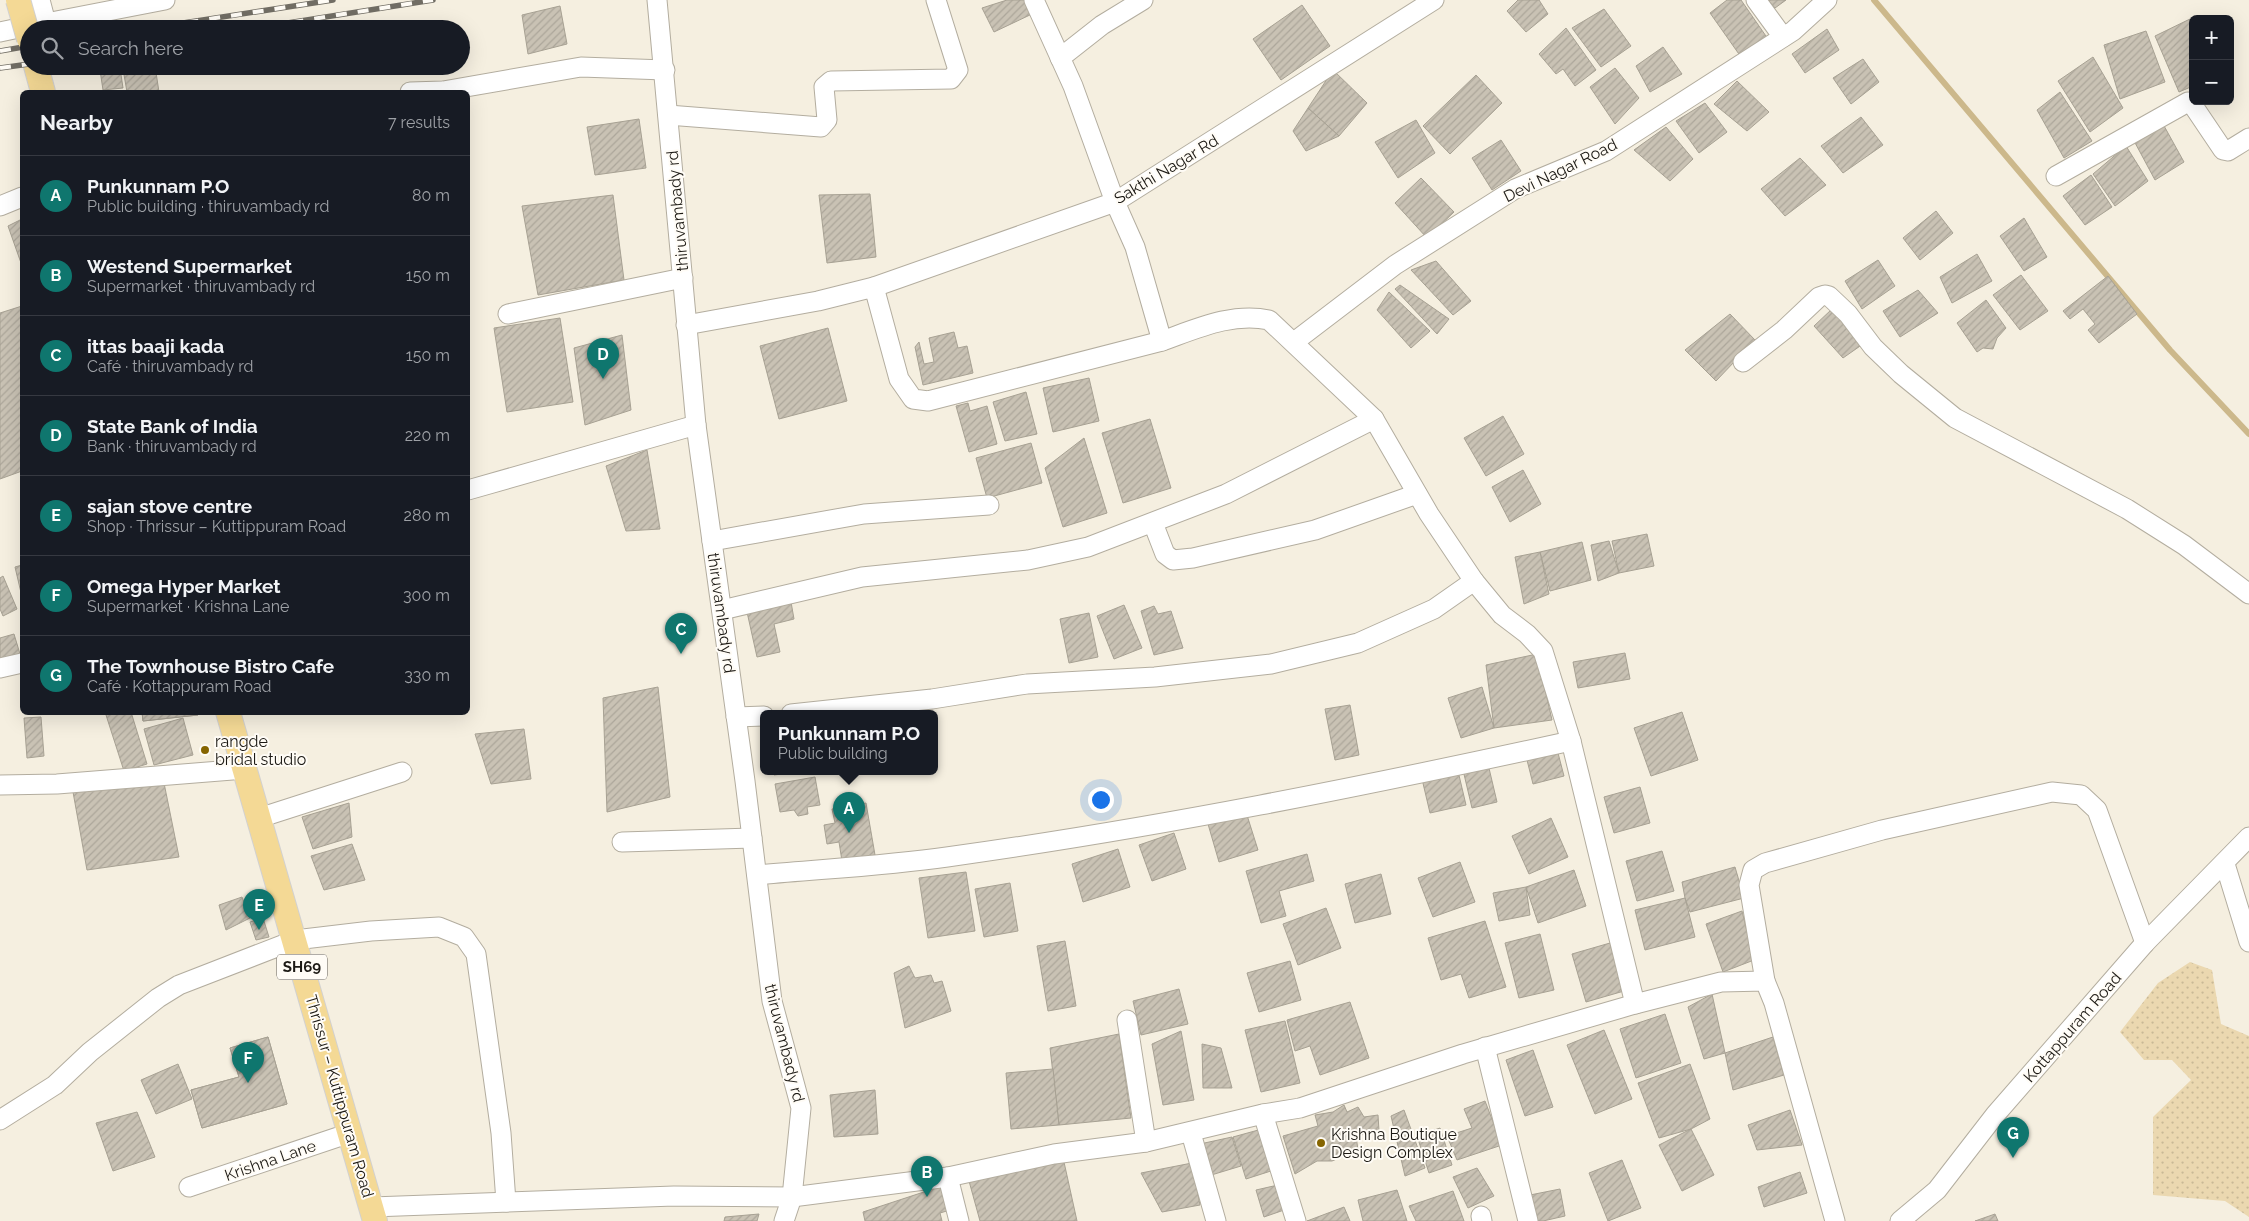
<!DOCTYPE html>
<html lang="en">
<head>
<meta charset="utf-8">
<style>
	body { margin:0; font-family:Raleway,sans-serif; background:#20242c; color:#f1f3f6 }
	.controls { position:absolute; right:15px; top:15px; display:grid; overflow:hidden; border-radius:8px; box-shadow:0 5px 20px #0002 }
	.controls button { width:45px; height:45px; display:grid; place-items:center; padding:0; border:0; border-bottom:1px solid #363941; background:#171b24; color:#f1f3f6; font:25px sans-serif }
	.you { position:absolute; left:1100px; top:799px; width:18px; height:18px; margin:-12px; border:4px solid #fff; border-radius:50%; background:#1a73e8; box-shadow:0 0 0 8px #1a73e833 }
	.badge { display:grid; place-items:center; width:32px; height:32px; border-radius:50%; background:#0f766e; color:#fff; font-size:16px; font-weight:700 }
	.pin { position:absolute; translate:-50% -41px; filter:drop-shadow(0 1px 2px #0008) }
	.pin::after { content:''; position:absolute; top:26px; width:18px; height:15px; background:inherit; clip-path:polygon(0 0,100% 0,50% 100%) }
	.popup { position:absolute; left:760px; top:710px; width:178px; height:65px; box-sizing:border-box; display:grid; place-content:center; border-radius:8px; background:#171b24; filter:drop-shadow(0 1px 4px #0005); font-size:16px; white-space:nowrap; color:#9ea1a6 }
	.popup b { font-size:19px; color:#f1f3f6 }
	.popup::after { content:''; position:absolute; left:50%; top:100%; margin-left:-10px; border:10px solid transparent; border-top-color:#171b24 }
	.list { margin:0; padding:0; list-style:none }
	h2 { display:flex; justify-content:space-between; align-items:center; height:65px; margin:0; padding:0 20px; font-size:21px }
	h2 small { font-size:16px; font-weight:400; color:#9ea1a6 }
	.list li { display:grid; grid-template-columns:32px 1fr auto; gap:15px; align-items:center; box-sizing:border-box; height:80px; padding:0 20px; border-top:1px solid #363941 }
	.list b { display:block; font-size:19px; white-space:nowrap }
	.list p { margin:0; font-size:16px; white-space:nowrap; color:#9ea1a6 }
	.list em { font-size:16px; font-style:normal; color:#9ea1a6 }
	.icon { flex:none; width:28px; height:28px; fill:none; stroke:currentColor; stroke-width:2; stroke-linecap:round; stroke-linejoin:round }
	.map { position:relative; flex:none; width:2249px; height:1221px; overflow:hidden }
	.search { position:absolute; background:#171b24; box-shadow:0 5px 20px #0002; left:20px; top:20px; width:450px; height:55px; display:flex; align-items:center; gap:12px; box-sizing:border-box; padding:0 18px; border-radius:28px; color:#9ea1a6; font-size:19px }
	.panel { position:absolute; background:#171b24; box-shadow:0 5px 20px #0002; left:20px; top:90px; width:450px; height:625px; border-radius:8px }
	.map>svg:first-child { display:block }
</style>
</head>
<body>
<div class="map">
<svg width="2249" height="1221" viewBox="0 0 2249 1221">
	<defs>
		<pattern id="grass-dots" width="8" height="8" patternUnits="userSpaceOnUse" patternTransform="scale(1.25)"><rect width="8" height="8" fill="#ebd8b0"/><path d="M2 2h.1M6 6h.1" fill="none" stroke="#c9b996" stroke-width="1.8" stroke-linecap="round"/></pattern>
		<pattern id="building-hatch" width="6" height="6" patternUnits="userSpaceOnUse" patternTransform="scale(1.25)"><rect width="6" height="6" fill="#c9c2b4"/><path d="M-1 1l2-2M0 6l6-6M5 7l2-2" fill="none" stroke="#aca69a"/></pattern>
	</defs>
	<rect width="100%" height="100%" fill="#f5efe0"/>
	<!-- grass -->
	<polygon fill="url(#grass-dots)" points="2190,962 2212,970 2221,1024 2249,1036 2249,1217 2225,1201 2153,1195 2153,1117 2191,1080 2172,1060 2144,1060 2120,1032 2158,983"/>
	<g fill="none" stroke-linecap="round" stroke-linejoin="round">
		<!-- stream -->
		<polyline stroke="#ccb88b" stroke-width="6" points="1874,0 2170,350 2249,434"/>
	</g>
	<!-- building -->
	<g fill="url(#building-hatch)" stroke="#a7a193">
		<polygon points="1007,0 1025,0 1032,14 994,32 982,8"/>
		<polygon points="1518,0 1539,0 1548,14 1526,32 1507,11"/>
		<polygon points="1727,0 1741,0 1768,39 1741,57 1710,13"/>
		<polygon points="1768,0 1786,0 1775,8"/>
		<polygon points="1302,5 1330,46 1281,80 1253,39"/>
		<polygon points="560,6 567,44 528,54 522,15"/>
		<polygon points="1604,9 1631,46 1601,67 1572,28"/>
		<polygon points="2190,19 2193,26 2193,86 2179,92 2155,36"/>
		<polygon points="1566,28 1596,70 1575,86 1563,69 1556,74 1539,54"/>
		<polygon points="1827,29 1839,50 1805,73 1792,54"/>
		<polygon points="2146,31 2165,82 2120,99 2104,45"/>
		<polygon points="1663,47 1682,74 1650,92 1636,66"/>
		<polygon points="2093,57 2123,108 2090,132 2058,81"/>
		<polygon points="1863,59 1879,82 1851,104 1833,78"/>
		<polygon points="142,66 155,66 159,92 127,92 123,69"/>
		<polygon points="120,68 123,88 103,90 100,70"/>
		<polygon points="1615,68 1639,98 1615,124 1590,87"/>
		<polygon points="1333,70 1367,103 1339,136 1308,108"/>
		<polygon points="1476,75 1502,103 1450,154 1423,126"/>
		<polygon points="1737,81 1769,112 1747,131 1714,104"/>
		<polygon points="2060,92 2092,141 2064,158 2037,110"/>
		<polygon points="1705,103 1727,132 1699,153 1676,121"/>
		<polygon points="1308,108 1339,136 1306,151 1293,131"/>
		<polygon points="1861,117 1883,145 1843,173 1821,146"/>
		<polygon points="639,119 646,168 595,175 587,127"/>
		<polygon points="1416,120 1435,153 1398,178 1375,142"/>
		<polygon points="2163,124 2184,162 2155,180 2133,139"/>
		<polygon points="1666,127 1693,159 1670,181 1634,150"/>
		<polygon points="1501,140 1521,171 1492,190 1472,158"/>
		<polygon points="2126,146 2148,181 2115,206 2093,174"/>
		<polygon points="1800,158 1826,185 1785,216 1761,189"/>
		<polygon points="2091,175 2112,207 2085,225 2063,196"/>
		<polygon points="1421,178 1454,212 1427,238 1395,203"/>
		<polygon points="870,194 876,257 827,263 819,195"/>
		<polygon points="613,195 624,280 538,295 522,206"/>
		<polygon points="1936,211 1953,233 1920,260 1903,238"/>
		<polygon points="2024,218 2047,257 2024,271 2000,236"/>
		<polygon points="22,219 22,263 21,263 8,226"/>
		<polygon points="1977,254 1992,281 1952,303 1940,277"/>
		<polygon points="1878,260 1895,286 1862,309 1845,281"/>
		<polygon points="1436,261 1471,301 1453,315 1411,270"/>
		<polygon points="2021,275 2048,311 2020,330 1993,295"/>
		<polygon points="2108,276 2137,314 2099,343 2088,330 2095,324 2083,309 2070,319 2063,311"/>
		<polygon points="1400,285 1449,319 1437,334 1395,289"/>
		<polygon points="1918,290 1938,313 1900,337 1883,311"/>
		<polygon points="1389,292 1430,331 1411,348 1377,310"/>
		<polygon points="1986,300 2006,328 1997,338 1993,349 1983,348 1977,352 1957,323"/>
		<polygon points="22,306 22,471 0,479 0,313"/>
		<polygon points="1832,309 1863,344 1843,358 1814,326"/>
		<polygon points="1730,314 1755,340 1716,381 1685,350"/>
		<polygon points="560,318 573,402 507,412 494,328"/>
		<polygon points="828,328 847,401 779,419 760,346"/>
		<polygon points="954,332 958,348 967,346 973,373 923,385 915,347 919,342 924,364 934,362 929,338"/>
		<polygon points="622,335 631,410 585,425 574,348"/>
		<polygon points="1089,378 1099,421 1053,432 1043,388"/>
		<polygon points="1026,392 1037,434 1005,441 993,402"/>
		<polygon points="968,403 970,411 987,406 997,444 969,452 956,406"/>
		<polygon points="1503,416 1524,454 1486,476 1464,438"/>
		<polygon points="1150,419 1171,488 1123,503 1102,433"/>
		<polygon points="1084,438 1107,513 1063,527 1045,468"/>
		<polygon points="1031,443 1042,483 987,498 976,458"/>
		<polygon points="647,450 660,529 626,531 606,466"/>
		<polygon points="1523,470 1541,504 1510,522 1492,487"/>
		<polygon points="1647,534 1654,566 1619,573 1612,541"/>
		<polygon points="1609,541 1619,573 1598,581 1591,545"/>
		<polygon points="1582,542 1591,580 1550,591 1540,552"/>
		<polygon points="1540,552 1549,594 1524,604 1515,557"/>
		<polygon points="22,565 22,597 15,567"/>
		<polygon points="3,576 17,609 3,616 0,609 0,578"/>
		<polygon points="791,602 794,619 774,624 780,652 757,657 747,612"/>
		<polygon points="1124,605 1142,648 1114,659 1097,616"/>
		<polygon points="1154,606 1158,614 1171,611 1183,648 1154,655 1141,611"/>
		<polygon points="1089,613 1098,657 1069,663 1060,619"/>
		<polygon points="14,634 20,654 0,660 0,638"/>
		<polygon points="1625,653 1630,679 1578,688 1573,662"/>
		<polygon points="1537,654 1552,720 1494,728 1486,665"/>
		<polygon points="658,687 670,797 607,812 603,698"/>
		<polygon points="1482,687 1494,728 1461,738 1448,698"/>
		<polygon points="1350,705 1359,755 1335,760 1325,709"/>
		<polygon points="113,712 131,712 147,764 124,771 106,715"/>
		<polygon points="142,712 198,712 198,715 143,721"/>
		<polygon points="142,712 198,712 198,715 143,721"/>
		<polygon points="1682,712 1698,760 1651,776 1634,728"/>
		<polygon points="41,717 44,756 27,758 24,718"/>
		<polygon points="183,718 193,755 154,765 144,729"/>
		<polygon points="524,729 531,779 491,784 475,734"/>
		<polygon points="1558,753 1564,776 1533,784 1527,760"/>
		<polygon points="1488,764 1497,802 1472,808 1463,770"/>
		<polygon points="1458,771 1466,805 1430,813 1422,779"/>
		<polygon points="773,772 797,772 774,775"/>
		<polygon points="815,777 820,805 807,807 808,814 798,816 794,810 780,812 775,784"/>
		<polygon points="164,783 179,857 87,870 73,792"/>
		<polygon points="1640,787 1650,823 1614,833 1604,797"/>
		<polygon points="349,803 352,837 313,849 302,817"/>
		<polygon points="866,803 875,855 842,861 839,842 827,844 824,825 835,823 832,809"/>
		<polygon points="1246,812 1258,850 1219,862 1208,824"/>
		<polygon points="1551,818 1568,857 1529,874 1512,836"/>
		<polygon points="1174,833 1186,869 1152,881 1139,845"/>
		<polygon points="352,844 365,880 324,890 311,856"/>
		<polygon points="1118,849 1130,887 1083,902 1072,864"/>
		<polygon points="1662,851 1674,891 1637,901 1626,861"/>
		<polygon points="1307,854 1314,881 1279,891 1286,916 1261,923 1246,871"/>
		<polygon points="1460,862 1475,902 1433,917 1418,878"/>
		<polygon points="1735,867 1744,898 1690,912 1685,898 1682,882"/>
		<polygon points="1574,870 1586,906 1538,923 1526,887"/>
		<polygon points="966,872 975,931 928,938 919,878"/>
		<polygon points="1381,874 1391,914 1355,923 1345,884"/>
		<polygon points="1010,883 1018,931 984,937 975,889"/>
		<polygon points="1526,887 1530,915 1499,921 1493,893"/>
		<polygon points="242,897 250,918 226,930 219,905"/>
		<polygon points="1685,898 1695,937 1645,950 1635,910"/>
		<polygon points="1326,908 1341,948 1298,965 1283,924"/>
		<polygon points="1742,911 1754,960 1723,972 1706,924"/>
		<polygon points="263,918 269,937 256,940 250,922"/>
		<polygon points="1485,921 1506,987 1469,998 1461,974 1441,980 1428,938"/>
		<polygon points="1540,934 1554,990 1519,998 1505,943"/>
		<polygon points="1065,941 1076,1006 1048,1011 1037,946"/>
		<polygon points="1610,943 1624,991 1586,1002 1572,954"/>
		<polygon points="1290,961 1301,1000 1259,1012 1247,973"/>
		<polygon points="909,966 915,978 931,975 934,983 942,981 951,1011 905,1028 894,973"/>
		<polygon points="1179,989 1188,1024 1141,1035 1133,1001"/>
		<polygon points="1712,994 1725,1053 1704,1059 1688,1007"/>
		<polygon points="1350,1002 1369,1058 1320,1075 1310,1046 1295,1051 1287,1020"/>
		<polygon points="1665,1014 1681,1063 1636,1078 1620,1029"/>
		<polygon points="1285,1021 1300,1083 1261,1092 1245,1030"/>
		<polygon points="1604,1030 1632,1099 1595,1114 1567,1045"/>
		<polygon points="1181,1031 1194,1100 1163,1105 1152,1044"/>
		<polygon points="1119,1034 1131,1118 1059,1125 1050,1048"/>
		<polygon points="268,1037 287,1104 202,1128 191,1090 239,1077 230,1048"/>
		<polygon points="268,1037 287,1104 202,1128 191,1090 239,1077 230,1048"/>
		<polygon points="1773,1037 1784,1075 1733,1090 1725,1053"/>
		<polygon points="1202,1044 1221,1048 1232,1088 1203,1088"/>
		<polygon points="1533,1050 1553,1107 1525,1116 1506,1060"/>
		<polygon points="178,1064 192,1099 156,1114 141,1080"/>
		<polygon points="1690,1064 1710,1119 1691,1129 1659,1138 1638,1083"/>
		<polygon points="1053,1069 1059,1125 1011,1129 1006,1073"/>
		<polygon points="875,1090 878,1134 834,1137 830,1095"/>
		<polygon points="1485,1101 1502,1145 1457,1160 1447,1136 1472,1128 1464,1109"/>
		<polygon points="1344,1105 1347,1112 1358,1107 1364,1117 1378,1115 1379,1131 1356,1136 1358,1150 1332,1161 1317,1161 1295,1174 1283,1136 1318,1126 1315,1115 1333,1112"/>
		<polygon points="1404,1110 1425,1168 1405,1176 1391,1116"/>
		<polygon points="1790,1110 1802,1145 1757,1150 1748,1125"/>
		<polygon points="137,1112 155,1157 113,1171 96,1123"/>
		<polygon points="1440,1128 1452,1165 1429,1173 1417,1136"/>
		<polygon points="1262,1129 1274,1170 1246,1179 1233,1137"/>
		<polygon points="1691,1129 1714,1175 1682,1191 1659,1145"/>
		<polygon points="1232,1137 1241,1166 1208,1176 1200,1144"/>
		<polygon points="1062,1153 1077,1221 980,1221 969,1181"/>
		<polygon points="1622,1160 1641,1208 1608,1221 1589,1173"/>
		<polygon points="1192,1163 1200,1205 1162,1212 1141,1173"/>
		<polygon points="1477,1168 1494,1196 1468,1208 1453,1177"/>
		<polygon points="1800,1172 1807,1193 1764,1207 1758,1187"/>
		<polygon points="945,1185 950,1210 940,1213 942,1221 865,1221 863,1212"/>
		<polygon points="1278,1185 1287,1209 1264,1217 1256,1190"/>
		<polygon points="1560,1189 1565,1216 1543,1221 1530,1221 1525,1196"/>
		<polygon points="1397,1190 1407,1221 1363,1221 1358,1200"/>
		<polygon points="1453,1191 1464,1221 1416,1221 1409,1206"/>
		<polygon points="1344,1207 1350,1221 1307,1221"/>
		<polygon points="759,1214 757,1221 724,1221 725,1217"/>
		<polygon points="1995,1214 1998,1221 1975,1221"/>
	</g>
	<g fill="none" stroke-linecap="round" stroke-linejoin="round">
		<!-- minor casing -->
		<g stroke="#b3ad9f" stroke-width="21">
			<g id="minor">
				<polyline points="40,0 46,23 165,0"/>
				<polyline points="657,0 696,425 745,781 772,1001 801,1108 792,1197 784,1221"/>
				<path d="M 1034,0 L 1073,86 L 1115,202 L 1135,247 L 1162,341 C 1196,329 1232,312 1269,320 L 1374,419 L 1429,514 L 1474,581 L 1502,615 L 1527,634 L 1543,651 L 1571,741 L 1635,1004"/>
				<polyline points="1756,0 1783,37"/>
				<polyline points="0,32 38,24"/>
				<polyline points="1060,58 1102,25 1143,0"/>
				<polyline points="410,92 443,91 581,67 665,70"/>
				<polyline points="668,115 821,127 827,120 824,87 831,81 951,79 958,70 936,0"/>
				<polyline points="2056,176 2188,102 2192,104 2223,150 2228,151 2249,138"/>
				<polyline points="0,206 22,197"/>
				<polyline points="874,287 1115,202 1434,0"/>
				<polyline points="508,314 683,278"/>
				<polyline points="686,325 818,301 874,287 899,379 913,399 928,401 1162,341"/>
				<polyline points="1294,342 1395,265 1515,189 1606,151 1793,31 1827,0"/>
				<polyline points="1743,362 1784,330 1819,297 1825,295 1829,296 1848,314 1873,347 1901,374 1955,418 2127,509 2184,545 2249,594"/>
				<polyline points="468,490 696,425"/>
				<polyline points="1153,523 1165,554 1173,560 1193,558 1315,530 1417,494"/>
				<polyline points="712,541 864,514 989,505"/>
				<polyline points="722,610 862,577 1028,560 1088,547 1226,494 1374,419"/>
				<polyline points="0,668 22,663"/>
				<polyline points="791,714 932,699 1027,684 1155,677 1271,664 1358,643 1434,609 1474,581"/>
				<polyline points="736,717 764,716"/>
				<polyline points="0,785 57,784 245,769"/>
				<polyline points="259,818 402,772"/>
				<polyline points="622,842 752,838"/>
				<polyline points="2225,864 2249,942"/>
				<path d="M 757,875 C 820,869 884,866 947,857 C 1157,828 1365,786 1571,741"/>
				<polyline points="1765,981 1749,885 1753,870 1765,863 1882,830 2052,792 2081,795 2097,810 2145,943"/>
				<polyline points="1127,1020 1146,1142"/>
				<polyline points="1485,1047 1528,1221"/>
				<polyline points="1263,1114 1296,1221"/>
				<polyline points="0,1120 55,1085 90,1052 158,998 179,985 295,940 371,931 439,927 464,937 476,954 501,1133 506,1202"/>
				<polyline points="1191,1133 1216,1221"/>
				<polyline points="948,1177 959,1221"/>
				<polyline points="189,1187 350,1133"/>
				<polyline points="372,1207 674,1196 792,1197 948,1177 1054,1154 1146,1142 1263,1114 1300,1108 1463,1054 1635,1004 1721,982 1765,981 1774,1003 1835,1221"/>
				<polyline points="1481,1216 1482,1221"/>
				<polyline points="1900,1221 1937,1190 1995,1115 2145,943 2249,837"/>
			</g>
		</g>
		<!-- major casing -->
		<g stroke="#d2d1d0" stroke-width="26">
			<g id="major">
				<polyline points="36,66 43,92"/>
				<polyline points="228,712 375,1221"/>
			</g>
		</g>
		<!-- minor -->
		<use href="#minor" stroke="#fff" stroke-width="19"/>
		<!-- major -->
		<use href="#major" stroke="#f4d995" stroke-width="24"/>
		<!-- rail casing -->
		<g stroke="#716d64" stroke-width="5.5">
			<g id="rail">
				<polyline points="144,29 333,0"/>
				<polyline points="249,29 433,0"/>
				<polyline points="0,51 29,46"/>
				<polyline points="0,68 29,64"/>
			</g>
		</g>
		<!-- rail -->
		<use href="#rail" stroke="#fffcf6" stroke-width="4" stroke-dasharray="11" stroke-linecap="butt"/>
		<!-- major-bridge casing -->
		<g stroke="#d2d1d0" stroke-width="26" stroke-linecap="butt">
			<polyline id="major-bridge" points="18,0 29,39"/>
		</g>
		<!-- major-bridge -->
		<use href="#major-bridge" stroke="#f4d995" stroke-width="24"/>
	</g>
	<!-- markers -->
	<g fill="#866500" stroke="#fffcf6" stroke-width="2">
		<circle cx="205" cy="750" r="5"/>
		<circle cx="1321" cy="1143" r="5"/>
	</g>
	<g text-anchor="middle" stroke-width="4" stroke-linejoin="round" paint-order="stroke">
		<!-- shield labels -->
		<rect fill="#fffcf6" stroke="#605d58" stroke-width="1" x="277" y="954.5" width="50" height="25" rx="4"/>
		<g font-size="15" font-weight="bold" fill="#1c1914">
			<text x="302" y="972">SH69</text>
		</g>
		<!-- street labels -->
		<g font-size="16" fill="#1c1914" stroke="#fffcf6">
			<text transform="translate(1166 169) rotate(-31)" y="6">Sakthi Nagar Rd</text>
			<text transform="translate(1560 170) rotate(-26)" y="6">Devi Nagar Road</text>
			<text transform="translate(677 211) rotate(-95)" y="6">thiruvambady rd</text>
			<text transform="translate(722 613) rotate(82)" y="6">thiruvambady rd</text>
			<text transform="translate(2072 1027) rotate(-49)" y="6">Kottappuram Road</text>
			<text transform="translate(785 1043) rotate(76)" y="6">thiruvambady rd</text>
			<text transform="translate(340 1096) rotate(74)" y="6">Thrissur – Kuttippuram Road</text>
			<text transform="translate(270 1160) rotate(-19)" y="6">Krishna Lane</text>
		</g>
		<!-- poi labels -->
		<g font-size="16" fill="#1c1914" stroke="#fffcf6" text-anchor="start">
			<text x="215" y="747">rangde<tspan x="215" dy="18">bridal studio</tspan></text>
			<text x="1331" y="1140">Krishna Boutique<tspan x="1331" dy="18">Design Complex</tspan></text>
		</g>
	</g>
</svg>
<div class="controls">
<button>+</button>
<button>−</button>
</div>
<div class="you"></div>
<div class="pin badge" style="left:849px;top:833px">A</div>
<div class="popup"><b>Punkunnam P.O</b>Public building</div>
<div class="pin badge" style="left:927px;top:1197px">B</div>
<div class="pin badge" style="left:681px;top:654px">C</div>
<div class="pin badge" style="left:603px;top:379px">D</div>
<div class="pin badge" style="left:259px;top:930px">E</div>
<div class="pin badge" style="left:248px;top:1083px">F</div>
<div class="pin badge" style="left:2013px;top:1158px">G</div>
<div class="search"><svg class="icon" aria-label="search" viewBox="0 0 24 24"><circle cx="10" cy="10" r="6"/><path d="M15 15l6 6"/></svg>Search here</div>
<section class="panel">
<h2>Nearby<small>7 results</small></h2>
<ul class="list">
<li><span class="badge">A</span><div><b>Punkunnam P.O</b><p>Public building · thiruvambady rd</p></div><em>80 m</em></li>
<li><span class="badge">B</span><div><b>Westend Supermarket</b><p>Supermarket · thiruvambady rd</p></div><em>150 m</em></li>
<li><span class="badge">C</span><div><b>ittas baaji kada</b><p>Café · thiruvambady rd</p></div><em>150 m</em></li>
<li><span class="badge">D</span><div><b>State Bank of India</b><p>Bank · thiruvambady rd</p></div><em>220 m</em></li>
<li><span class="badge">E</span><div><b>sajan stove centre</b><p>Shop · Thrissur – Kuttippuram Road</p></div><em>280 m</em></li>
<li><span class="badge">F</span><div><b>Omega Hyper Market</b><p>Supermarket · Krishna Lane</p></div><em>300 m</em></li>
<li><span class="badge">G</span><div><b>The Townhouse Bistro Cafe</b><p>Café · Kottappuram Road</p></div><em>330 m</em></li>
</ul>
</section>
</div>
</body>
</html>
